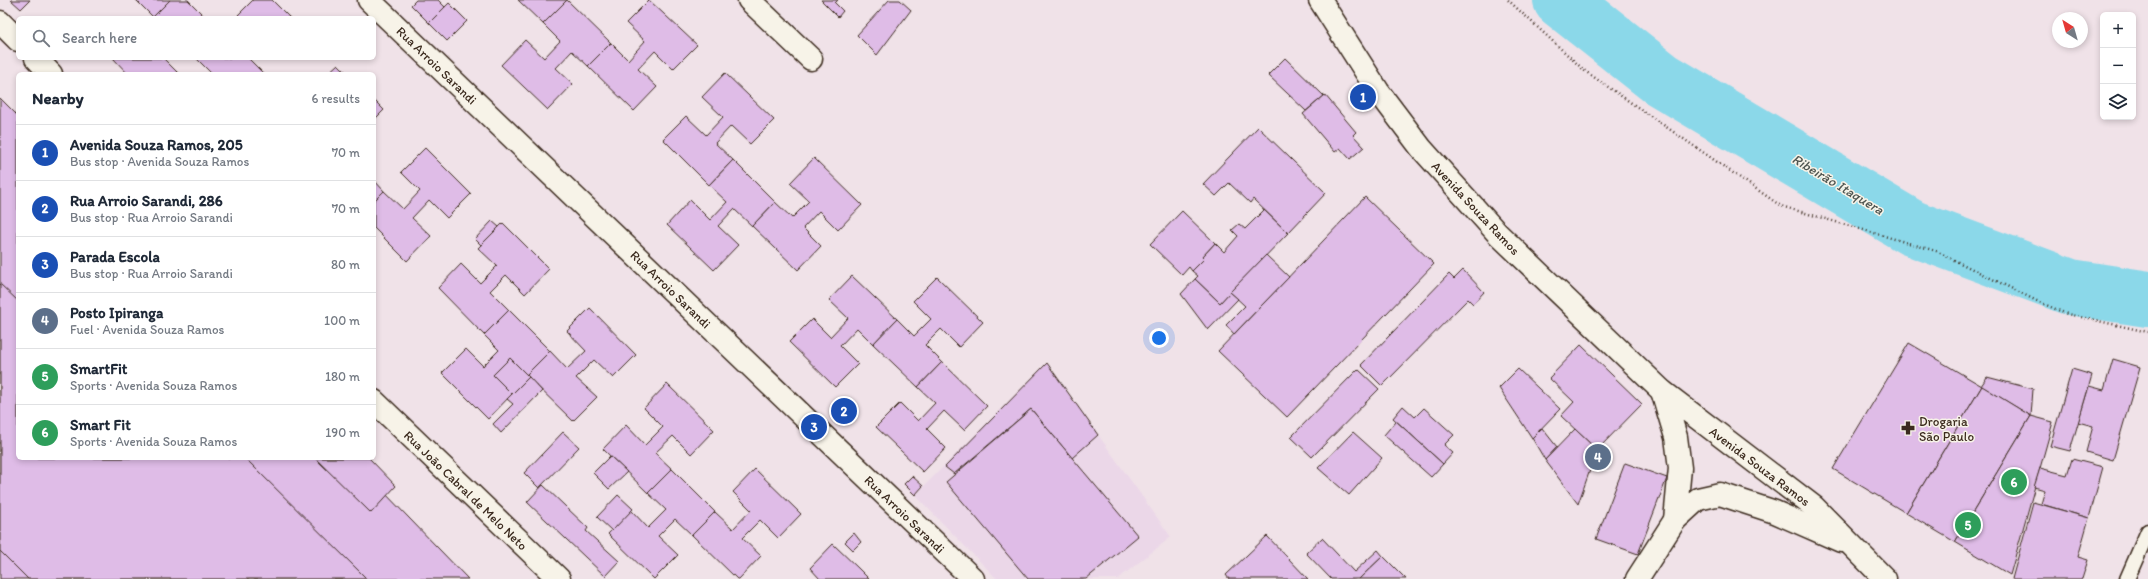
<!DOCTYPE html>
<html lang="en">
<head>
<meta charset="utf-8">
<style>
	body { margin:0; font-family:Itim,sans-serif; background:#f2f2f3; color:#1f2937 }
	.controls { position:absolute; right:12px; top:12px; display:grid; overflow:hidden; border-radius:6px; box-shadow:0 2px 6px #0003 }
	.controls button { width:36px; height:36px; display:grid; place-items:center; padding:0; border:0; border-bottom:1px solid #e0e1e3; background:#fff; color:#1f2937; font:20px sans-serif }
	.compass { position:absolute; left:2052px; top:12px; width:36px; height:36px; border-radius:50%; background:#fff; box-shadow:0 2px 6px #0003; rotate:323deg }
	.you { position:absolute; left:1159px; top:338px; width:14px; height:14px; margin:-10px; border:3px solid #fff; border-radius:50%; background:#1a73e8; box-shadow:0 0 0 6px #1a73e833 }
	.badge { display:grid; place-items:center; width:26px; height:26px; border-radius:50%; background:#0f766e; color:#fff; font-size:13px; font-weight:700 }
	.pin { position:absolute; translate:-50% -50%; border:2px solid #fff; box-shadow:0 1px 4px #0006 }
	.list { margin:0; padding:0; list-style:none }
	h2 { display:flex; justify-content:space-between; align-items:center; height:52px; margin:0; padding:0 16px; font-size:17px }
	h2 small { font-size:13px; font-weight:400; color:#747a83 }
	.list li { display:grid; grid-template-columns:26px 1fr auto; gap:12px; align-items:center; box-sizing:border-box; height:56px; padding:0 16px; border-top:1px solid #e0e1e3 }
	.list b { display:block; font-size:15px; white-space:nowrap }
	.list p { margin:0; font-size:13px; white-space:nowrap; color:#747a83 }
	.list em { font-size:13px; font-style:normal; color:#747a83 }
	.icon { flex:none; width:22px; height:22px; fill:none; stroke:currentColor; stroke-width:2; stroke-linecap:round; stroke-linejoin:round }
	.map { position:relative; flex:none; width:2148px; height:579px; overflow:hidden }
	.search { position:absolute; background:#fff; box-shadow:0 2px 6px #0003; left:16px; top:16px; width:360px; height:44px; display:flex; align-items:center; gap:10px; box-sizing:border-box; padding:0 14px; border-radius:6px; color:#747a83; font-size:15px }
	.panel { position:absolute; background:#fff; box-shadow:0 2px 6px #0003; left:16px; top:72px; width:360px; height:388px; border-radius:6px }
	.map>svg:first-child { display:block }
</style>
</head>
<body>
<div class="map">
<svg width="2148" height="579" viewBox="0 0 2148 579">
	<rect width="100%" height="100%" fill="#f0e2e8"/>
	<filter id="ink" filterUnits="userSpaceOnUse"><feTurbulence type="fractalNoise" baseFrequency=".025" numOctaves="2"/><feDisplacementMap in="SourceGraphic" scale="8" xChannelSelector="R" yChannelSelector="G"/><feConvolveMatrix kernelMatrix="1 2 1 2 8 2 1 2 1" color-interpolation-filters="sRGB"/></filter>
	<g filter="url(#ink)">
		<!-- built -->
		<polygon fill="#ebd7e8" points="1047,363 1171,537 1118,579 997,579 915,495"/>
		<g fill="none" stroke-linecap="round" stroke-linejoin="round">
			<!-- river -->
			<polyline stroke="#8bd8e9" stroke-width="56" points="1561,0 1661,79 1912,228 2070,287 2148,299"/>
		</g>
		<!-- building -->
		<g fill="#dfbce7" stroke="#3b2a1e">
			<polygon points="11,0 30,0 21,9"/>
			<polygon points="136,0 170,0 153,17"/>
			<polygon points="170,0 188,0 206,18 154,18 153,17"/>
			<polygon points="253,0 272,0 290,18 241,18 238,15"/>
			<polygon points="416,0 438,0 445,7 429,23 411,5"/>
			<polygon points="518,0 567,0 543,24"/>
			<polygon points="567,0 611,43 588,66 572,51 556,68 573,84 548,110 501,65 525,40 544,58 560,41 543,24"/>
			<polygon points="649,0 697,45 673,69 655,51 638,69 657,87 634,111 588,66 611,43 628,60 645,41 626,23"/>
			<polygon points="821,0 838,0 835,3 843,11 838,17"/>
			<polygon points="889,0 900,0 911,10 877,55 857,35"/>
			<polygon points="449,3 467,21 447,41 429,23"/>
			<polygon points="113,58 163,58 179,74 128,74"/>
			<polygon points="196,58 248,58 264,74 212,74"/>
			<polygon points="1285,58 1324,96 1306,111 1268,75"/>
			<polygon points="338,64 348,74 327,74"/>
			<polygon points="725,73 774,120 750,144 731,126 715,143 733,160 709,185 663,139 686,116 706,135 723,117 702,97"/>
			<polygon points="1325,95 1356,132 1353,135 1364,147 1350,159 1340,148 1335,152 1303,114"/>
			<polygon points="0,98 18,116 18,458 351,458 468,579 0,579"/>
			<polygon points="374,100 384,110 374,120"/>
			<polygon points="1258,127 1326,193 1288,233 1253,199 1250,203 1229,183 1216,196 1203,184"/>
			<polygon points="425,148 471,194 447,218 429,200 412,218 431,236 407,261 374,228 374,201 384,191 403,209 420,191 401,172"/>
			<polygon points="814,158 862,205 838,230 819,211 803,228 821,246 798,270 752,226 775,202 792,218 809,201 790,183"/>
			<polygon points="733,160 775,202 752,226 734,209 718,226 738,245 714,270 667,225 690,200 710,220 727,202 709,185"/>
			<polygon points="374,180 384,191 374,201"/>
			<polygon points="1365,197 1434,264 1287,417 1218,351"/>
			<polygon points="1264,210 1288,233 1220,303 1195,279 1198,276 1192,271 1204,259 1202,257 1215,243 1224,252 1238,236 1232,230 1239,224 1245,229"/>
			<polygon points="1182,211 1215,243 1202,257 1204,259 1192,271 1189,267 1182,275 1150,244"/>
			<polygon points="492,221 499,227 481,245 475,239"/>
			<polygon points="503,223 549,269 525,294 506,275 490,291 509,310 484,335 438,288 461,264 480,283 497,266 478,248"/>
			<polygon points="1266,255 1289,277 1234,334 1226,325 1245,306 1230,292"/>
			<polygon points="1463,270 1484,292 1473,304 1468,299 1382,386 1361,365 1449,274 1454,279"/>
			<polygon points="852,276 897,319 873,344 857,328 840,346 858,364 835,387 789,342 812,319 830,337 848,318 829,300"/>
			<polygon points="937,277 983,322 959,347 941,329 925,345 942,362 918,387 873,344 897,319 914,336 931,319 913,301"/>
			<polygon points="1195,279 1220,303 1230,292 1238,299 1208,330 1181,294"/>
			<polygon points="0,284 18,301 18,458 245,458 367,579 28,579 0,551"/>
			<polygon points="590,308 636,355 613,378 594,360 576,378 597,397 573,421 526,375 550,351 567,369 586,351 567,331"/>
			<polygon points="509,310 550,351 526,375 510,358 493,375 512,394 488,419 442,373 466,349 483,366 499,350 484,335"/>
			<polygon points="1909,343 1982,386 1906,513 1833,469"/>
			<polygon points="1581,345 1642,404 1597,450 1561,416 1574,402 1549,378"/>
			<polygon points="510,358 529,377 512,394 493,375"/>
			<polygon points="2113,359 2140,367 2113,460 2086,452 2093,426 2078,422 2089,386 2104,390"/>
			<polygon points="942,362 987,406 964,430 944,411 927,429 946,448 923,472 876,427 900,403 918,421 935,403 918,387"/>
			<polygon points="1047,363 1098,435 1072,458 1031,409 954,474 945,467"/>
			<polygon points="1358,369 1379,389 1312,457 1291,437"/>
			<polygon points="1518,369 1560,409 1532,438 1499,388"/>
			<polygon points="2072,369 2092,375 2070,451 2050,446"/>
			<polygon points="529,377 542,391 501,433 493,424 513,404 507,399"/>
			<polygon points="1987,377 2033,389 2031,416 1981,386"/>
			<polygon points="667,384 714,430 691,454 673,436 655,453 672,469 648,493 603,449 626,425 645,445 663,427 644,408"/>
			<polygon points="1982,386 2031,416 1955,542 1906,513"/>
			<polygon points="1403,406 1415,417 1424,408 1454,435 1444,445 1453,453 1443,464 1393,418"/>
			<polygon points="1031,409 1138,536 1086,579 1028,579 946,482"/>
			<polygon points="2031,416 2053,422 2010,575 1955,542"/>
			<polygon points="1396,421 1443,464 1431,477 1384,435"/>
			<polygon points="1542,428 1557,447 1545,460 1532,438"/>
			<polygon points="1575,429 1597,450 1578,504 1545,460"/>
			<polygon points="563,432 579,447 539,488 524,473"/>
			<polygon points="1353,432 1382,458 1349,495 1318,468"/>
			<polygon points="610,456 627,472 609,489 593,473"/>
			<polygon points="315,458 369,458 396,486 371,513"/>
			<polygon points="2072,459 2103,467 2089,518 2041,504 2045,490 2034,487 2040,468 2067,475"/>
			<polygon points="1625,463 1667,478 1638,554 1596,539"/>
			<polygon points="672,469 715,512 692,535 675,519 658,536 678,555 654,579 608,534 631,510 648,528 666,510 648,493"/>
			<polygon points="755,469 801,514 778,538 760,520 742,538 761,556 739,579 737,579 692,535 715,512 733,529 751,510 733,492"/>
			<polygon points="912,476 923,486 915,495 904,484"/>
			<polygon points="543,485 588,528 586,531 619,561 605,576 527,502"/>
			<polygon points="618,495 633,509 612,531 597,517"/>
			<polygon points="2033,502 2089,518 2078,557 2088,560 2082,579 2012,579"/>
			<polygon points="854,533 861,542 853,550 845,542"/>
			<polygon points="1267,536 1308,579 1229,579 1226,575"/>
			<polygon points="1322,538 1354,572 1378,550 1383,556 1359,579 1331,579 1306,553"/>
			<polygon points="833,544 859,569 869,579 820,579 810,568"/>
			<polygon points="1383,556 1406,579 1359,579"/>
		</g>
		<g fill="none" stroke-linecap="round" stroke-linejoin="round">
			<!-- lane casing -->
			<g stroke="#3b2a1e" stroke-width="17">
				<polyline id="lane" points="2127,579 2148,531"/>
			</g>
			<!-- street casing -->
			<g stroke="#3b2a1e" stroke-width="25">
				<g id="street">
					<polyline points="369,0 973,579"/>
					<polyline points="749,0 811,59"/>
					<polyline points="0,22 18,40"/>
					<polyline points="36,58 51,74"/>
					<polyline points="374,401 559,579"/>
				</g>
			</g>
			<!-- secondary casing -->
			<g stroke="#3b2a1e" stroke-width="25">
				<g id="secondary">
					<polyline points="1320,0 1378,91 1421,148 1498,234 1662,391 1814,507 1885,579"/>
					<polyline points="1662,391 1676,437 1680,468 1675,520"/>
					<polyline points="1637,579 1675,520 1698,499 1720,494 1775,512 1841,541"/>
				</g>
			</g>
			<!-- path -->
			<polyline stroke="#3b2a1e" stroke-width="2.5" stroke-dasharray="1 3" stroke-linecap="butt" points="1508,0 1585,71 1781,206 1936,251 2037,301 2067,314 2148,332"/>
			<!-- lane -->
			<use href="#lane" stroke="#f7f3e8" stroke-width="14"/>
			<!-- street -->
			<use href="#street" stroke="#f7f3e8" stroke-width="22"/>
			<!-- secondary -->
			<use href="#secondary" stroke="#f7f3e8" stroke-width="22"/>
		</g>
	</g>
	<!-- icons -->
	<defs>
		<g id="pharmacy-bare" transform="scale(1.08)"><path d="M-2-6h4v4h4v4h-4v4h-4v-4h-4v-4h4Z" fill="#3b2a1e" stroke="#f7f3e8" stroke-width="2.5" paint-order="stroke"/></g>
	</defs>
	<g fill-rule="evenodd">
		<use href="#pharmacy-bare" x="1908" y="428"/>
	</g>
	<g text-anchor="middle" stroke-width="3" stroke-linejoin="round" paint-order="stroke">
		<!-- street labels -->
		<g font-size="13" fill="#3b2a1e" stroke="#f7f3e8">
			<text transform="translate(437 65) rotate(44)" y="5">Rua Arroio Sarandi</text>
			<text transform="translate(1476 208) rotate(47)" y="5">Avenida Souza Ramos</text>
			<text transform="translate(671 289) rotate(44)" y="5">Rua Arroio Sarandi</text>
			<text transform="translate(1760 466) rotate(37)" y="5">Avenida Souza Ramos</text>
			<text transform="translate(466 490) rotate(44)" y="5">Rua João Cabral de Melo Neto</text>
			<text transform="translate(905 514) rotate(44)" y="5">Rua Arroio Sarandi</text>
		</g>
		<!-- poi labels -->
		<g font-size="13" fill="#3b2a1e" stroke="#f7f3e8" text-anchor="start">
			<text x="1919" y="426">Drogaria<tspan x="1919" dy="15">São Paulo</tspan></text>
		</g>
		<!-- water labels -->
		<g font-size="14" font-style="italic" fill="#4f5651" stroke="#f7f3e8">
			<text transform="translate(1838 184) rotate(31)" y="5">Ribeirão Itaquera</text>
		</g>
	</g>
</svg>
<div class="controls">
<button>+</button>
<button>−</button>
<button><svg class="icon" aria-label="layers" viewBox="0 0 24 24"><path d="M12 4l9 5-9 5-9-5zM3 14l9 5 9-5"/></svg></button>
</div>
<svg class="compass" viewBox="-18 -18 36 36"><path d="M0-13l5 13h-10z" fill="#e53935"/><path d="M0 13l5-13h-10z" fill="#747a83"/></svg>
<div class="you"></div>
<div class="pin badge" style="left:1363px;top:97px;background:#1a4fb4">1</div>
<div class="pin badge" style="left:844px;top:411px;background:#1a4fb4">2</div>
<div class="pin badge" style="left:814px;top:427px;background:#1a4fb4">3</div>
<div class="pin badge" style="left:1598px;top:457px;background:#5c6f8a">4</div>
<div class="pin badge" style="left:1968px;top:525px;background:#2e9e5b">5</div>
<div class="pin badge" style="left:2014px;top:482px;background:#2e9e5b">6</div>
<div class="search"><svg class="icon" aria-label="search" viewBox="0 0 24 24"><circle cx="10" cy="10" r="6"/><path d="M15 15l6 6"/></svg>Search here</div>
<section class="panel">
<h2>Nearby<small>6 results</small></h2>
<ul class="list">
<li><span class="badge" style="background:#1a4fb4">1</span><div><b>Avenida Souza Ramos, 205</b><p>Bus stop · Avenida Souza Ramos</p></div><em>70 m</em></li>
<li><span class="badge" style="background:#1a4fb4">2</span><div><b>Rua Arroio Sarandi, 286</b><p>Bus stop · Rua Arroio Sarandi</p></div><em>70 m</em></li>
<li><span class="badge" style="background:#1a4fb4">3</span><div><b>Parada Escola</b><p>Bus stop · Rua Arroio Sarandi</p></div><em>80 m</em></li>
<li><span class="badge" style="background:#5c6f8a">4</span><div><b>Posto Ipiranga</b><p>Fuel · Avenida Souza Ramos</p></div><em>100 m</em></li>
<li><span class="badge" style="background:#2e9e5b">5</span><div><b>SmartFit</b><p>Sports · Avenida Souza Ramos</p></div><em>180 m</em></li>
<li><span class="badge" style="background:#2e9e5b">6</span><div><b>Smart Fit</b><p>Sports · Avenida Souza Ramos</p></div><em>190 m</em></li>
</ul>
</section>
</div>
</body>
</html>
